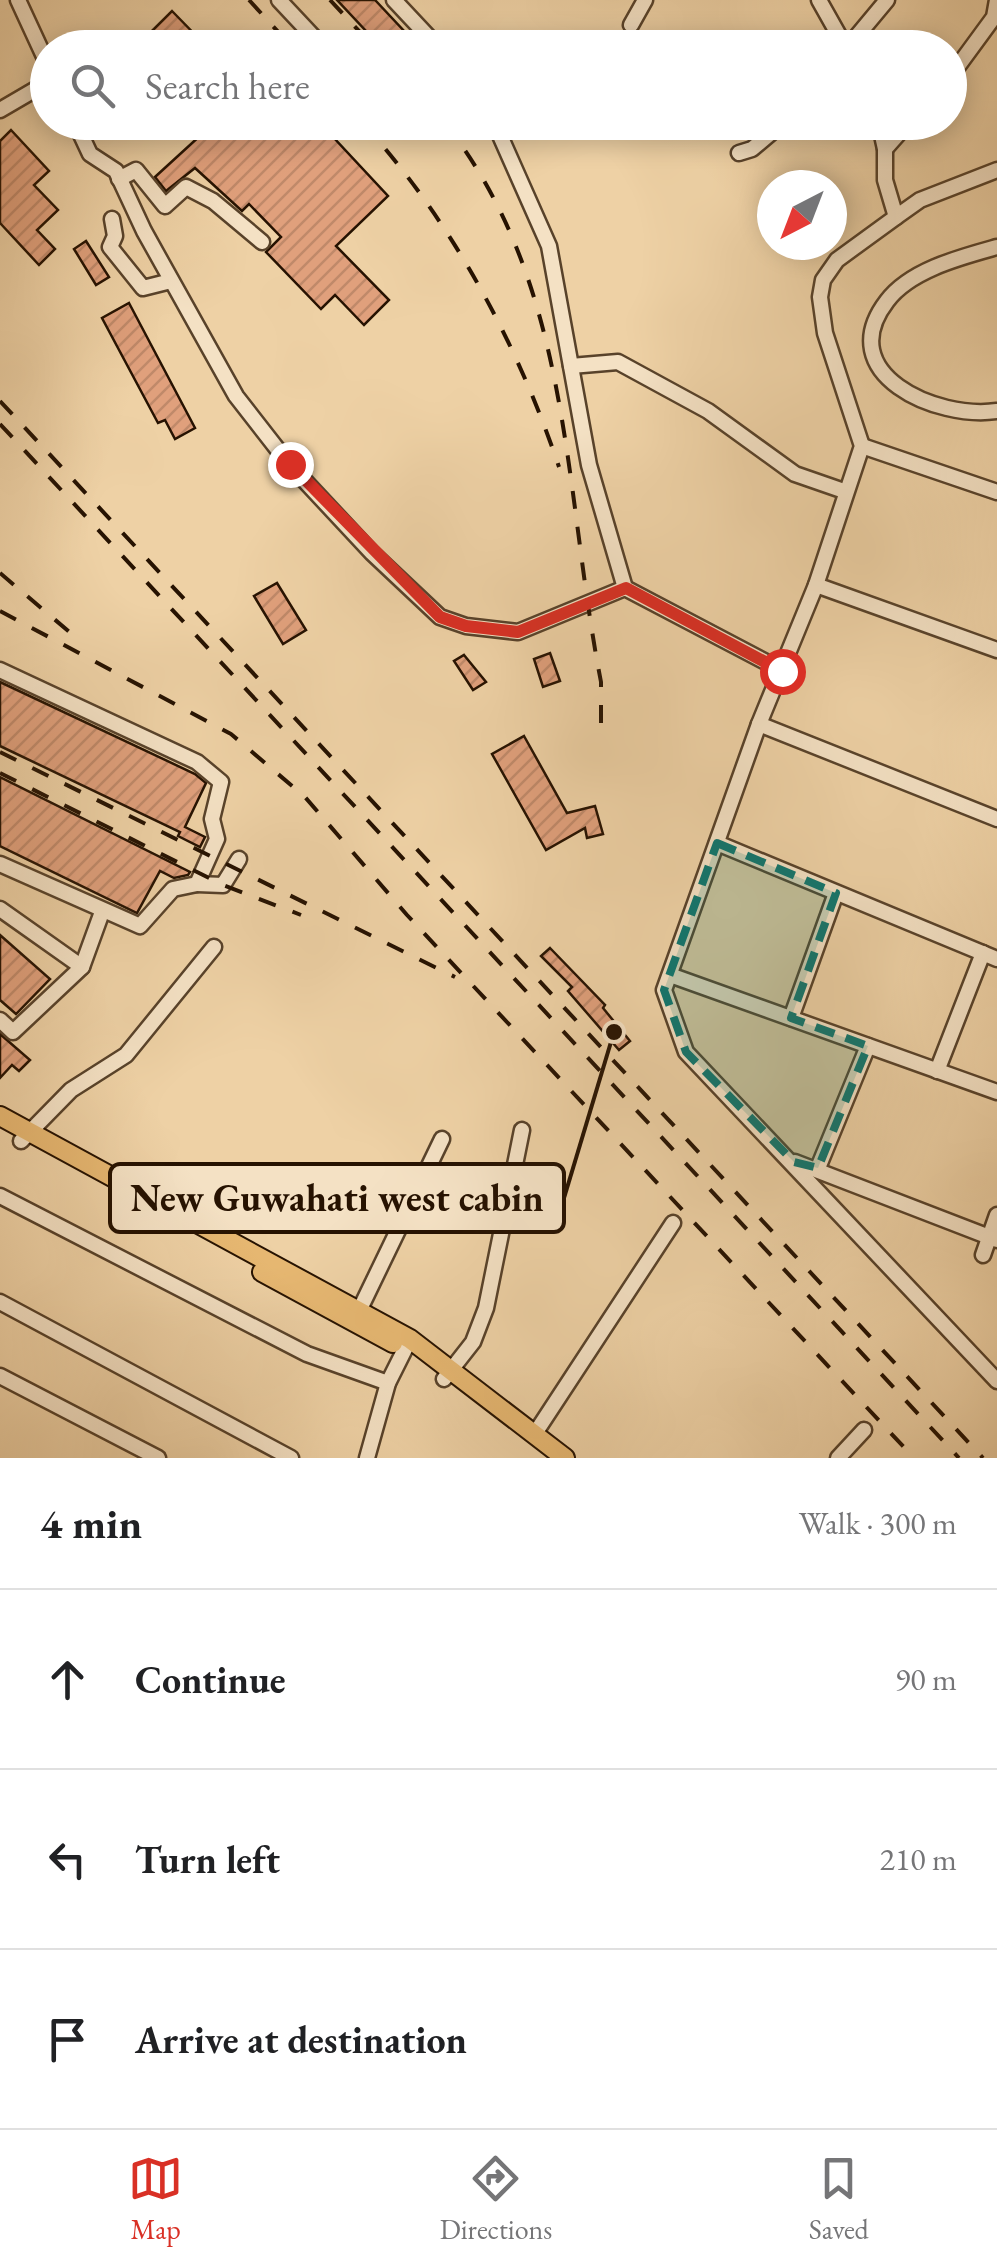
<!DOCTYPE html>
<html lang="en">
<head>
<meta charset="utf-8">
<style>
	body { margin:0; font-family:"EB Garamond",serif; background:#f2f2f2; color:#202124 }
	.compass { position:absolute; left:757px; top:170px; width:90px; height:90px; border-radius:50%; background:#fff; box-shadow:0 5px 25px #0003; rotate:222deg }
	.stop { position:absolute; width:30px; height:30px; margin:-22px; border:8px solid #d93025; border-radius:50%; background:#fff }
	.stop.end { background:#d93025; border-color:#fff; box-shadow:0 2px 10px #0008 }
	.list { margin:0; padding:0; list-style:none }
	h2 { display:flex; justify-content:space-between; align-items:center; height:130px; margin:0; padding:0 40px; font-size:42px }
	h2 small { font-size:32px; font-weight:400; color:#757577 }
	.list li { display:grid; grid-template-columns:65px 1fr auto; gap:30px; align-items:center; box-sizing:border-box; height:180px; padding:0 40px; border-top:2px solid #e0e0e0 }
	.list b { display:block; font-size:38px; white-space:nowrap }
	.list em { font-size:32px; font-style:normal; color:#757577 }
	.icon { flex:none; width:55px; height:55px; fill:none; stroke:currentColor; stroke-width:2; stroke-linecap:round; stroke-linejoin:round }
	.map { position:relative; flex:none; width:997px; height:1458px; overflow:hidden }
	.search { position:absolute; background:#fff; box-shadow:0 5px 25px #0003; left:30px; right:30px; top:30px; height:110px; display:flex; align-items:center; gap:25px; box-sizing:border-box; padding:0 35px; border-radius:55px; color:#757577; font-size:38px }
	.sheet { height:670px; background:#fff }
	nav { display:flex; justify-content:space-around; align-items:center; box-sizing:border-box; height:140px; border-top:2px solid #e0e0e0; background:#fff; font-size:28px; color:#757577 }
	nav a { display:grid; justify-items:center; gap:5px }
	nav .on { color:#d93025 }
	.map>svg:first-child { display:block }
</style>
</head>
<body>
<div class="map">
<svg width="997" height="1458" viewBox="0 0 997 1458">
	<defs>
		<pattern id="building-hatch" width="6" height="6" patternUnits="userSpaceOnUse" patternTransform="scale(2.5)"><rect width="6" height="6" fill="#e0a07c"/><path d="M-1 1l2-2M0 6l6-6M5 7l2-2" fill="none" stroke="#c08969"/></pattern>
	</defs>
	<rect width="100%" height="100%" fill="#eed1a5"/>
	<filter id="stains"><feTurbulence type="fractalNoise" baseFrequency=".002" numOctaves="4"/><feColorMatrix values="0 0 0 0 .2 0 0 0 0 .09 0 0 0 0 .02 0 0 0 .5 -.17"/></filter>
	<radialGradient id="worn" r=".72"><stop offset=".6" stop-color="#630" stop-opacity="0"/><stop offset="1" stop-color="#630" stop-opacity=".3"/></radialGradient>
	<!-- building -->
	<g fill="url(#building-hatch)" stroke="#261201" stroke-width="2.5">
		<polygon points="337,0 375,0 420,48 382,48"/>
		<polygon points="172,11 208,48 134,48 154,29"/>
		<polygon points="215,122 319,122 388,196 336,246 389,300 364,325 335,295 321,309 266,252 281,237 249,204 242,211 195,168 166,191 155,177"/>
		<polygon points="11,130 49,171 34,185 58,210 37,230 55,249 39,265 0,223 0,141"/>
		<polygon points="86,241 109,277 96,285 74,249"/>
		<polygon points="129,303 195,428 175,439 165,420 158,423 102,318"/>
		<polygon points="277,583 306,630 283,644 254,596"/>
		<polygon points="550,653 560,681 543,687 534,659"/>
		<polygon points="464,655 486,682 473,690 454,661"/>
		<polygon points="0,682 195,774 206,783 185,827 205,837 200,847 178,836 180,832 0,746"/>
		<polygon points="524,736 567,813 595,806 603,834 587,838 585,828 546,850 492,754"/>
		<polygon points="0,777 190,872 188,875 174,878 160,871 137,913 0,846"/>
		<polygon points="0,935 50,979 16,1014 0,1000"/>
		<polygon points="550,948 605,1005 603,1008 630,1041 619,1050 568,991 572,987 541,956"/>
		<polygon points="0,1034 30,1060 19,1071 12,1065 0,1078"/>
	</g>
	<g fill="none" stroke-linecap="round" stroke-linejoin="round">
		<!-- minor casing -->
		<g stroke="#58422a" stroke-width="19">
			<g id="minor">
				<polyline points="18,0 48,65"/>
				<polyline points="279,0 324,48"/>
				<polyline points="394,0 439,48"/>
				<polyline points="819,0 846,48"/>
				<polyline points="631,25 645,0"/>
				<polyline points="847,48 887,0"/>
				<polyline points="950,77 994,17 997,0"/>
				<polyline points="0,110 48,82"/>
				<polyline points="75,122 90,154 116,171 144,231 236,396 289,464 372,553 440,617 466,626 518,632 625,588 783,671"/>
				<polyline points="494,122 549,246 589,465 625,588"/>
				<polyline points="879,122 885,149 885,180 896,217 837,260 823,280 820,297 825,333 862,446 816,585 759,724 664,990 686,1052 997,1381"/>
				<polyline points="885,149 909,122"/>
				<polyline points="739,153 752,149 784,122"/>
				<polyline points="119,179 136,170 165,206 186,187 213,201 262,242"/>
				<polyline points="896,217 920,200 997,170"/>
				<polyline points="112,219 115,236 110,247 143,288 171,281"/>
				<path d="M 997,247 C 961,257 910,270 887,301 C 831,374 937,420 997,411"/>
				<polyline points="571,366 618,362 708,411 795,474 844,491"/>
				<polyline points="862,446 997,492"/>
				<polyline points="816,585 997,650"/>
				<polyline points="0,670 197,762 221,782 212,819 217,839 197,884 173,889 140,926 0,864"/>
				<polyline points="759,724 997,819"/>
				<polyline points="717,843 997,959"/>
				<polyline points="197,884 223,885 239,859"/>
				<polyline points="0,909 82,967"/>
				<polyline points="670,975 997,1092"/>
				<polyline points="791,1018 836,893"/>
				<polyline points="0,1020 13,1032 82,967 102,912"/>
				<polyline points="937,1071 983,953"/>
				<polyline points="21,1141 71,1090 126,1055 214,947"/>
				<polyline points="795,1162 997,1240"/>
				<polyline points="818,1168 868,1046"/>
				<polyline points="0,1196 307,1354 388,1383"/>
				<polyline points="983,1255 997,1215"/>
				<polyline points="0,1302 291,1458"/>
				<polyline points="359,1311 442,1139"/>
				<polyline points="0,1376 158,1458"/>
				<polyline points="444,1379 473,1342 486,1308 522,1130"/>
				<polyline points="534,1435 673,1223"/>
				<polyline points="367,1458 388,1383 410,1339"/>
				<polyline points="838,1458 864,1430"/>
			</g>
		</g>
		<!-- major casing -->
		<g stroke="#261201" stroke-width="22">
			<g id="major">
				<polyline points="0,1116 410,1339 565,1458"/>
				<polyline points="262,1272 393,1343"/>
			</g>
		</g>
		<!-- minor -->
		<use href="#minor" stroke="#f4e1c4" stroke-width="14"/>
		<!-- major -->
		<use href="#major" stroke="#e7b872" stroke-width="18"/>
		<!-- rail -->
		<g stroke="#261201" stroke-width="4" stroke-dasharray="18 18" stroke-linecap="butt">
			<polyline points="249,0 293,48"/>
			<polyline points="330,0 375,48"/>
			<path d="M 362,122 C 451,220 517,342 559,467"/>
			<path d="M 444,122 C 573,284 563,488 601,682 L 601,738"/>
			<polyline points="0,401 983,1458"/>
			<polyline points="0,424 959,1458"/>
			<polyline points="0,573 80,641"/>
			<polyline points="0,611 231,734 305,797 407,915 914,1458"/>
			<polyline points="0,752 455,977"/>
			<polyline points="0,773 223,885 301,915"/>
		</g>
	</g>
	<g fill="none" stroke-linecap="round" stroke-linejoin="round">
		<!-- route -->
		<polyline stroke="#d93025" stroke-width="12" points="290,464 440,617 466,626 518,632 626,588 782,671"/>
	</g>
	<!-- marked area -->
	<path fill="#0f766e" fill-opacity="0.2" stroke="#0f766e" stroke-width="8" stroke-dasharray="20 12" stroke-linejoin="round" d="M 717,843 L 836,893 L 791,1018 L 868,1046 L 818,1168 L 794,1162 L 686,1052 L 664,990 Z"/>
	<!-- callouts -->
	<path fill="none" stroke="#261201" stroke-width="4" d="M614 1032L564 1198"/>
	<circle fill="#261201" stroke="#f4e1c4" stroke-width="4" cx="614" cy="1032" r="10"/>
	<rect fill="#f4e1c4" stroke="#261201" stroke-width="4" x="110" y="1164" width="454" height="68" rx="10"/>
	<g font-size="38" text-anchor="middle" font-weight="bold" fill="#261201">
		<text x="337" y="1211">New Guwahati west cabin</text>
	</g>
	<rect width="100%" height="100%" filter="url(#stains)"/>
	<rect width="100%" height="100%" fill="url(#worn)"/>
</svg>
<svg class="compass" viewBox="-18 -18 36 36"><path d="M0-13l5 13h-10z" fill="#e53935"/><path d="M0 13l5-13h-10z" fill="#757577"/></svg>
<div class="stop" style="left:782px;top:671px"></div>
<div class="stop end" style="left:290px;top:464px"></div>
<div class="search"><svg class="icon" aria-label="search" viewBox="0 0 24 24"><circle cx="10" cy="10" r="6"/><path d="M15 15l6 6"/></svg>Search here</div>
</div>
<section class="sheet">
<h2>4 min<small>Walk · 300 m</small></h2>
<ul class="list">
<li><svg class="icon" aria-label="ahead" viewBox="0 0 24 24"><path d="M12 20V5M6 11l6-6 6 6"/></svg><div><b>Continue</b></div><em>90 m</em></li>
<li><svg class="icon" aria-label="left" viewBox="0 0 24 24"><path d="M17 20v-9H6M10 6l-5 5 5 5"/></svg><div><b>Turn left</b></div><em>210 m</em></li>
<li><svg class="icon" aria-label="arrive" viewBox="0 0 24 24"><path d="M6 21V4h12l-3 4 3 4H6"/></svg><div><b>Arrive at destination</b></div></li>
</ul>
</section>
<nav>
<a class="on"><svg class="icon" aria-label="map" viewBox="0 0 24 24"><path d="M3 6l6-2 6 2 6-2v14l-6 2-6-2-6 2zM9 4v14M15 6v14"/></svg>Map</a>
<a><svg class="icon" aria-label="directions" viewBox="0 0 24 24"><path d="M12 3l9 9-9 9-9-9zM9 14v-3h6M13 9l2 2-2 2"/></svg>Directions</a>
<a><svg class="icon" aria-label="saved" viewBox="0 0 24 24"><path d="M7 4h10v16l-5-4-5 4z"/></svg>Saved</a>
</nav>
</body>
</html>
